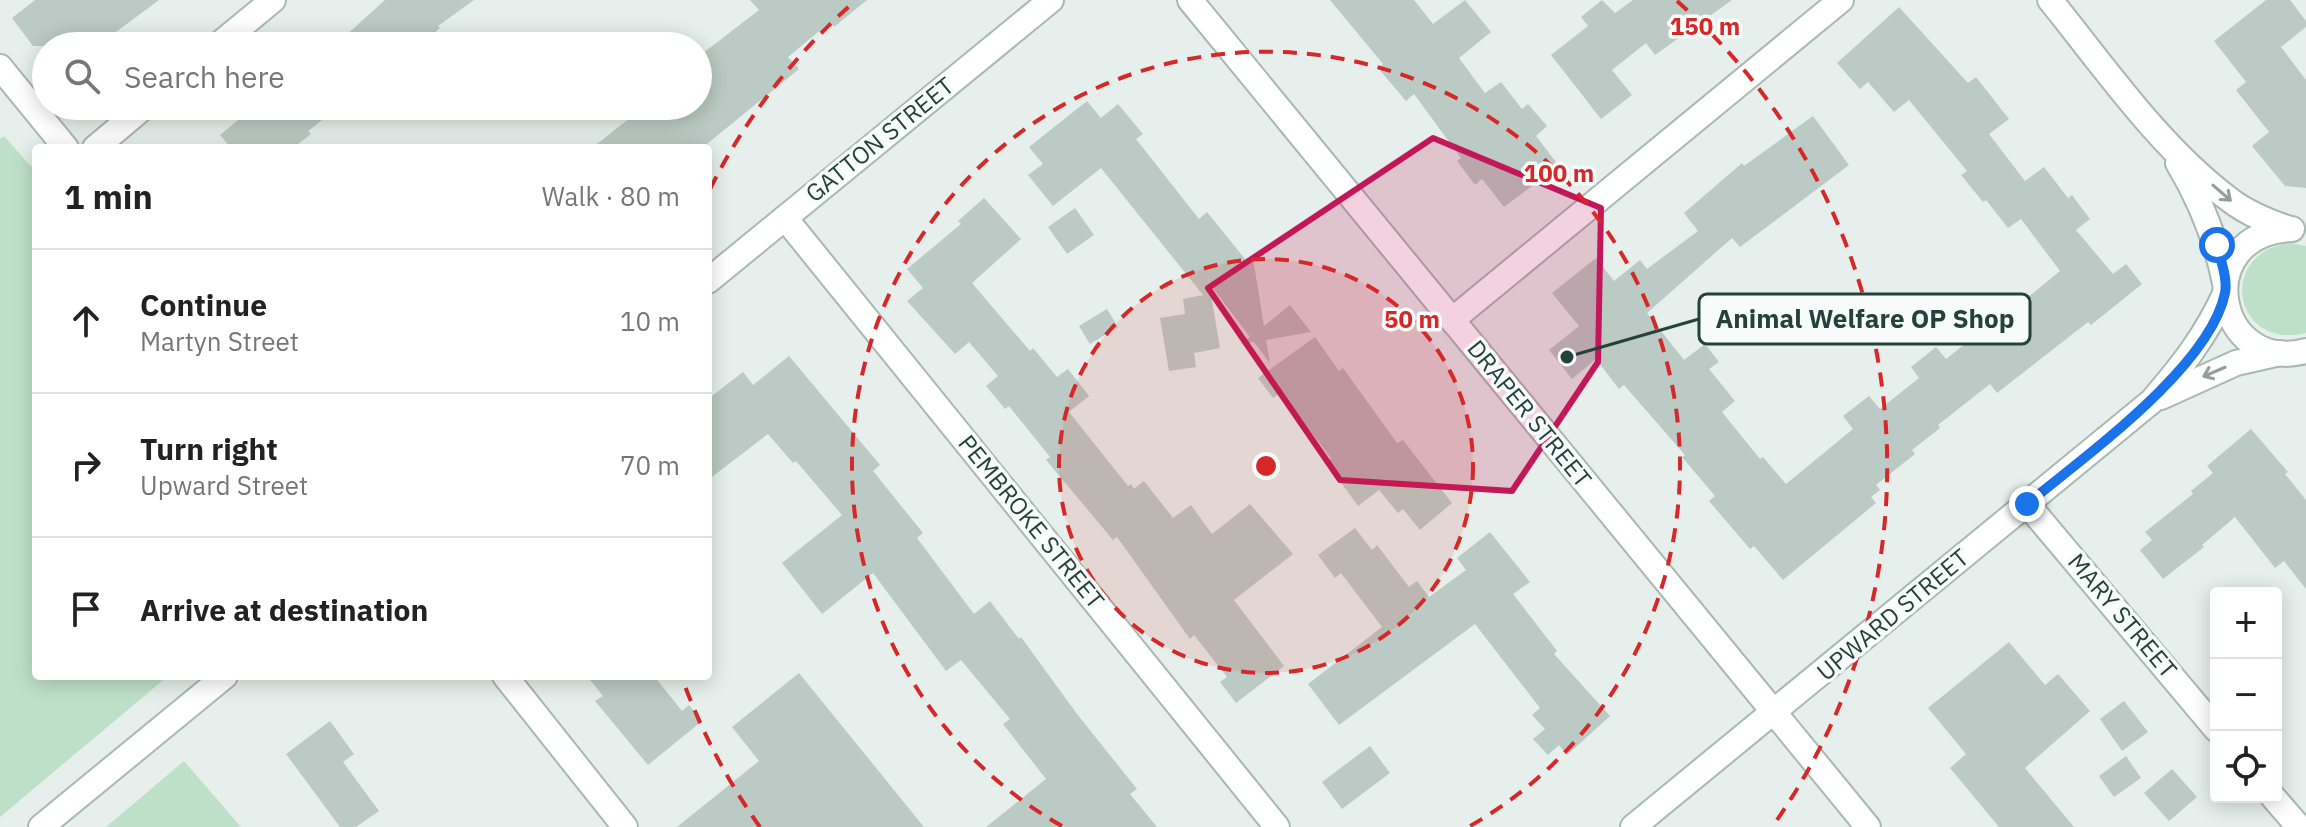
<!DOCTYPE html>
<html lang="en">
<head>
<meta charset="utf-8">
<style>
	body { margin:0; font-family:"IBM Plex Sans",sans-serif; background:#f6f6f6; color:#222 }
	.controls { position:absolute; right:24px; bottom:24px; display:grid; overflow:hidden; border-radius:8px; box-shadow:0 4px 20px #0003 }
	.controls button { width:72px; height:72px; display:grid; place-items:center; padding:0; border:0; border-bottom:2px solid #e0e0e0; background:#fff; color:#222; font:40px sans-serif }
	.stop { position:absolute; width:24px; height:24px; margin:-18px; border:6px solid #1a73e8; border-radius:50%; background:#fff }
	.stop.end { background:#1a73e8; border-color:#fff; box-shadow:0 2px 8px #0008 }
	.list { margin:0; padding:0; list-style:none }
	h2 { display:flex; justify-content:space-between; align-items:center; height:104px; margin:0; padding:0 32px; font-size:34px }
	h2 small { font-size:26px; font-weight:400; color:#767676 }
	.list li { display:grid; grid-template-columns:52px 1fr auto; gap:24px; align-items:center; box-sizing:border-box; height:144px; padding:0 32px; border-top:2px solid #e0e0e0 }
	.list b { display:block; font-size:30px; white-space:nowrap }
	.list p { margin:0; font-size:26px; white-space:nowrap; color:#767676 }
	.list em { font-size:26px; font-style:normal; color:#767676 }
	.icon { flex:none; width:44px; height:44px; fill:none; stroke:currentColor; stroke-width:2; stroke-linecap:round; stroke-linejoin:round }
	.map { position:relative; flex:none; width:2306px; height:827px; overflow:hidden }
	.search { position:absolute; background:#fff; box-shadow:0 4px 20px #0003; left:32px; top:32px; width:680px; height:88px; display:flex; align-items:center; gap:20px; box-sizing:border-box; padding:0 28px; border-radius:44px; color:#767676; font-size:30px }
	.panel { position:absolute; background:#fff; box-shadow:0 4px 20px #0003; left:32px; top:144px; width:680px; height:536px; border-radius:8px }
	.map>svg:first-child { display:block }
</style>
</head>
<body>
<div class="map">
<svg width="2306" height="827" viewBox="0 0 2306 827">
	<rect width="100%" height="100%" fill="#e6efeb"/>
	<!-- green -->
	<g fill="#bfe0c8">
		<polygon points="4,136 36,172 36,676 168,676 0,817 0,139"/>
		<path d="M 2290,243 L 2306,246 L 2306,333 C 2233,351 2216,252 2290,243 Z"/>
		<polygon points="184,761 241,827 106,827"/>
	</g>
	<!-- building -->
	<g fill="#bbcac4">
		<polygon points="35,0 159,0 97,46 33,46 12,18"/>
		<polygon points="385,0 474,0 438,26 440,28 419,46 334,46"/>
		<polygon points="750,0 867,0 834,27 830,22 788,57 799,69 702,148 592,148 645,106 698,106 698,57 759,10"/>
		<polygon points="1330,0 1414,0 1433,24 1465,0 1491,32 1459,58 1485,93 1501,82 1522,109 1528,104 1547,126 1536,136 1559,166 1504,207 1482,179 1475,185 1457,161 1461,158 1414,94 1406,101 1378,68 1383,64"/>
		<polygon points="1602,0 1615,13 1633,0 1732,0 1655,55 1646,43 1612,70 1632,95 1601,119 1551,55 1588,26 1581,17"/>
		<polygon points="2266,0 2290,0 2306,21 2306,27 2281,47 2306,80 2306,188 2285,186 2252,146 2269,132 2236,90 2246,82 2214,41"/>
		<polygon points="1899,7 1968,83 1976,77 2009,119 1989,134 2025,181 2044,167 2068,198 2072,195 2090,219 2076,230 2113,274 2126,264 2142,284 2091,325 2088,322 1997,393 1990,384 1938,425 1940,428 1912,450 1915,454 1876,485 1880,490 1871,497 1876,503 1783,580 1754,546 1750,549 1709,501 1715,496 1682,457 1685,455 1624,385 1619,389 1596,359 1572,379 1549,350 1579,326 1552,293 1596,258 1614,281 1640,260 1647,269 1698,231 1684,213 1742,163 1744,166 1813,116 1849,165 1740,247 1732,238 1647,313 1684,360 1705,344 1719,362 1709,369 1735,401 1722,412 1760,459 1763,457 1786,484 1853,429 1843,416 1869,396 1880,409 1919,378 1911,367 1936,347 1946,359 1980,332 1982,335 2060,271 2021,219 2008,228 1986,200 1983,202 1961,175 1967,171 1909,100 1894,112 1868,82 1860,89 1837,63"/>
		<polygon points="1087,101 1101,118 1118,104 1143,134 1136,139 1199,219 1207,212 1245,259 1253,258 1264,326 1290,305 1311,332 1266,340 1270,363 1254,342 1240,344 1250,337 1209,283 1220,348 1194,353 1196,367 1169,371 1160,318 1185,314 1183,299 1203,295 1101,168 1053,206 1028,175 1043,164 1029,147"/>
		<polygon points="255,106 340,106 308,131 311,134 293,148 231,148 220,135"/>
		<polygon points="984,198 1021,239 972,283 1030,351 1033,348 1057,377 1068,369 1089,396 1069,412 1128,486 1131,484 1134,489 1144,481 1173,518 1191,505 1212,534 1250,504 1293,554 1234,600 1284,666 1236,703 1220,682 1227,677 1194,635 1190,639 1117,537 1113,540 1046,460 1050,457 1009,406 1005,409 986,386 998,376 969,342 955,354 907,301 923,288 907,269 961,224 958,221"/>
		<polygon points="1075,208 1094,235 1067,254 1048,227"/>
		<polygon points="1107,309 1118,327 1090,344 1079,326"/>
		<polygon points="1315,337 1339,371 1343,368 1397,443 1403,440 1452,503 1420,530 1403,509 1398,513 1379,490 1358,506 1326,462 1331,458 1281,393 1273,398 1258,378"/>
		<polygon points="789,356 880,465 873,471 923,533 917,538 974,614 990,601 1019,639 1021,637 1077,714 1137,789 1130,794 1157,827 986,827 1046,779 1003,724 1010,719 961,660 946,671 873,573 822,614 782,563 842,515 796,461 793,463 768,434 708,480 708,399 743,372 753,385"/>
		<polygon points="2251,429 2288,472 2285,474 2306,500 2306,589 2284,561 2275,568 2235,517 2202,545 2204,547 2163,579 2140,550 2152,540 2145,532 2193,494 2191,491 2213,473 2207,466"/>
		<polygon points="1355,528 1372,550 1377,545 1409,587 1417,581 1429,597 1466,570 1457,558 1490,532 1530,582 1513,594 1557,651 1554,654 1610,716 1567,755 1559,745 1548,755 1533,739 1545,729 1532,715 1540,708 1475,624 1339,725 1308,684 1382,627 1341,573 1335,578 1318,555"/>
		<polygon points="2009,642 2045,685 2058,674 2090,711 2025,768 2074,827 1999,827 1950,768 1966,754 1928,708"/>
		<polygon points="799,673 924,827 677,827 759,761 732,727"/>
		<polygon points="587,676 654,676 682,711 689,705 702,721 648,765 595,701 603,696"/>
		<polygon points="2124,701 2148,732 2122,751 2100,719"/>
		<polygon points="330,721 354,754 343,762 379,811 356,827 340,827 286,754"/>
		<polygon points="1370,746 1390,773 1342,809 1322,782"/>
		<polygon points="2126,756 2141,778 2114,797 2099,776"/>
		<polygon points="2172,769 2197,797 2169,821 2144,793"/>
	</g>
	<g fill="none" stroke-linecap="round" stroke-linejoin="round">
		<!-- minor casing -->
		<g stroke="#a8b8b2" stroke-width="28">
			<g id="minor">
				<polyline points="1190,0 1868,827"/>
				<path d="M 2050,0 C 2106,69 2159,147 2230,200 C 2248,214 2269,222 2290,229"/>
				<polyline points="217,46 273,0"/>
				<polyline points="0,67 66,148"/>
				<polyline points="95,148 145,106"/>
				<path d="M 2178,163 C 2201,201 2216,239 2225,283"/>
				<polyline points="785,218 1277,827"/>
				<path d="M 2292,229 C 2188,234 2216,375 2306,351"/>
				<polyline points="708,281 1051,0"/>
				<polyline points="1452,320 1841,0"/>
				<polyline points="2161,397 2236,363 2280,353"/>
				<polyline points="2027,504 2216,729"/>
				<polyline points="505,676 625,827"/>
				<polyline points="2273,797 2299,827"/>
				<polyline points="41,827 225,676"/>
				<path d="M 1633,827 L 2152,401 C 2182,366 2205,337 2225,294"/>
			</g>
		</g>
		<!-- minor -->
		<use href="#minor" stroke="#fff" stroke-width="24"/>
	</g>
	<!-- one-way arrows -->
	<defs><path id="oneway-shaft" d="M-6 0H5M1.5-3L5.5 0L1.5 3" fill="none" stroke-width="1.6" stroke-linecap="round" stroke-linejoin="round" transform="scale(2)"/></defs>
	<g stroke="#92a09c">
		<use href="#oneway-shaft" transform="translate(2222 193) rotate(41)"/>
		<use href="#oneway-shaft" transform="translate(2214 372) rotate(157)"/>
	</g>
	<g fill="none" stroke-linecap="round" stroke-linejoin="round">
		<!-- route -->
		<path stroke="#1a73e8" stroke-width="10" d="M 2027,504 C 2085,456 2210,367 2225,293 C 2228,278 2220,259 2217,245"/>
	</g>
	<!-- marked area -->
	<path fill="#c2185b" fill-opacity="0.2" stroke="#c2185b" stroke-width="6" stroke-linejoin="round" d="M 1433,138 L 1601,208 L 1598,362 L 1512,491 L 1340,480 L 1208,288 Z"/>
	<!-- distance rings -->
	<circle cx="1266" cy="466" r="207" fill="#d62828" fill-opacity=".12"/>
	<g fill="none" stroke="#d62828" stroke-width="4" stroke-dasharray="14 10">
		<circle cx="1266" cy="466" r="207"/>
		<path d="M1062 826A414 414 0 1 1 1470 826"/>
		<path d="M760 827A621 621 0 0 1 682 678M710 189A621 621 0 0 1 855 1M1677 1A621 621 0 0 1 1772 827"/>
	</g>
	<g text-anchor="middle" stroke-width="7" stroke-linejoin="round" paint-order="stroke">
		<!-- street labels -->
		<g font-size="24" fill="#24423a" stroke="#f7fbf9">
			<text transform="translate(880 140) rotate(-39)" y="8">GATTON STREET</text>
			<text transform="translate(1529 414) rotate(51)" y="8">DRAPER STREET</text>
			<text transform="translate(1031 522) rotate(51)" y="8">PEMBROKE STREET</text>
			<text transform="translate(1893 615) rotate(-40)" y="8">UPWARD STREET</text>
			<text transform="translate(2122 616) rotate(50)" y="8">MARY STREET</text>
		</g>
	</g>
	<circle cx="1266" cy="466" r="12" fill="#d62828" stroke="#f7fbf9" stroke-width="4"/>
	<g font-size="24" text-anchor="middle" font-weight="bold" fill="#d62828" stroke="#f7fbf9" stroke-width="7" stroke-linejoin="round" paint-order="stroke">
		<text x="1705" y="35">150 m</text>
		<text x="1559" y="182">100 m</text>
		<text x="1412" y="328">50 m</text>
	</g>
	<!-- callouts -->
	<path fill="none" stroke="#24423a" stroke-width="3" d="M1567 357L1699 319"/>
	<circle fill="#24423a" stroke="#f7fbf9" stroke-width="3" cx="1567" cy="357" r="8"/>
	<rect fill="#f7fbf9" stroke="#24423a" stroke-width="3" x="1699" y="294" width="331" height="50" rx="8"/>
	<g font-size="26" text-anchor="middle" font-weight="bold" fill="#24423a">
		<text x="1865" y="328">Animal Welfare OP Shop</text>
	</g>
</svg>
<div class="controls">
<button>+</button>
<button>−</button>
<button><svg class="icon" aria-label="locate" viewBox="0 0 24 24"><circle cx="12" cy="12" r="6"/><path d="M12 2v4M12 18v4M2 12h4M18 12h4"/></svg></button>
</div>
<div class="stop" style="left:2217px;top:245px"></div>
<div class="stop end" style="left:2027px;top:504px"></div>
<div class="search"><svg class="icon" aria-label="search" viewBox="0 0 24 24"><circle cx="10" cy="10" r="6"/><path d="M15 15l6 6"/></svg>Search here</div>
<section class="panel">
<h2>1 min<small>Walk · 80 m</small></h2>
<ul class="list">
<li><svg class="icon" aria-label="ahead" viewBox="0 0 24 24"><path d="M12 20V5M6 11l6-6 6 6"/></svg><div><b>Continue</b><p>Martyn Street</p></div><em>10 m</em></li>
<li><svg class="icon" aria-label="right" viewBox="0 0 24 24"><path d="M7 20v-9h11M14 6l5 5-5 5"/></svg><div><b>Turn right</b><p>Upward Street</p></div><em>70 m</em></li>
<li><svg class="icon" aria-label="arrive" viewBox="0 0 24 24"><path d="M6 21V4h12l-3 4 3 4H6"/></svg><div><b>Arrive at destination</b></div></li>
</ul>
</section>
</div>
</body>
</html>
